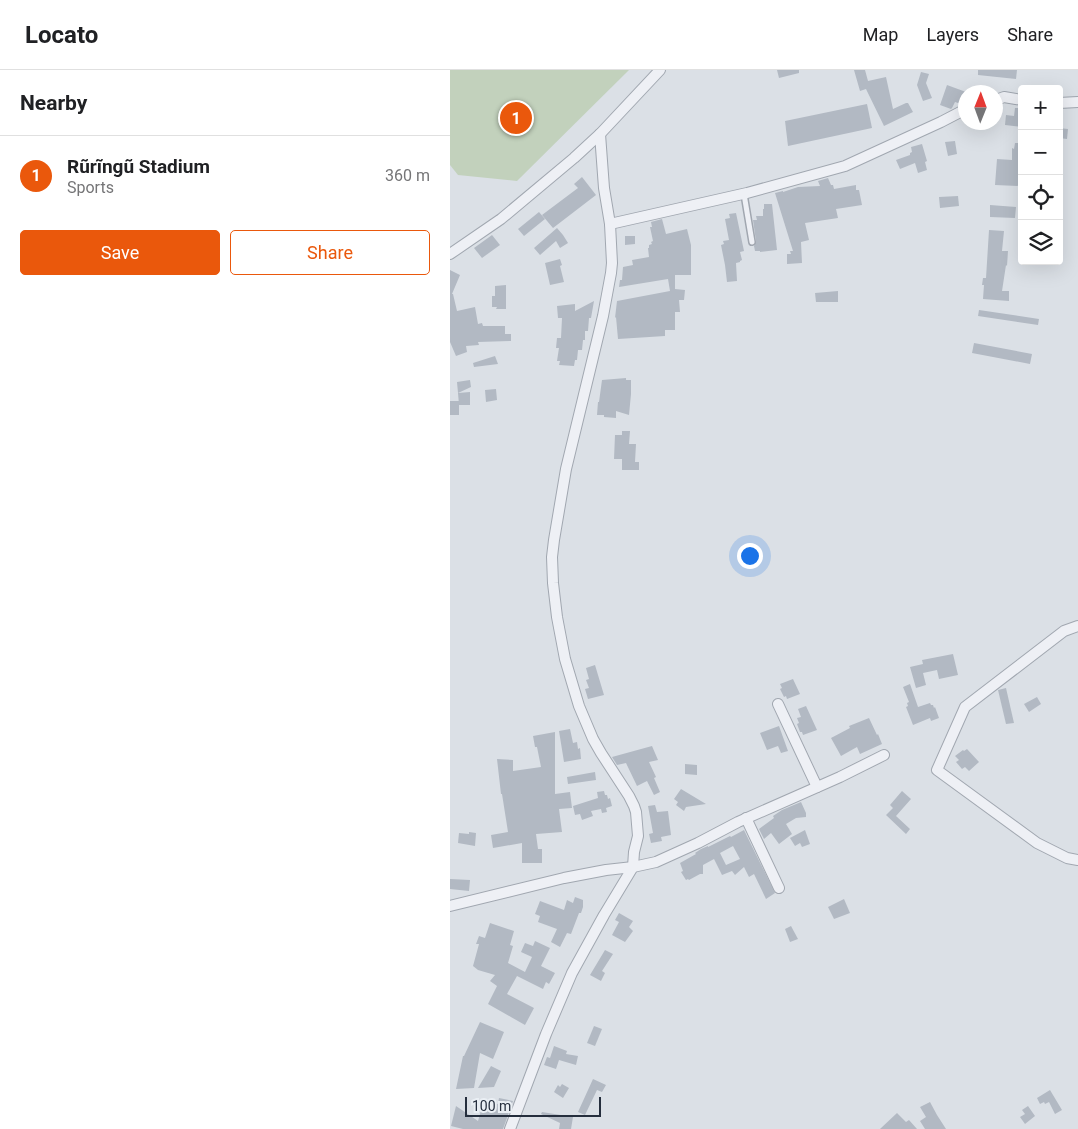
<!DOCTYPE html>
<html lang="en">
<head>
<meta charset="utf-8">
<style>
	body { margin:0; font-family:Roboto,sans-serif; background:#f6f6f6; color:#202124 }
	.controls { position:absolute; right:15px; top:15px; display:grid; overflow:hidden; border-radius:5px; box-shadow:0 5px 20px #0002 }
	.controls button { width:45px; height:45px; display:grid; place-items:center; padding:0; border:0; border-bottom:1px solid #e0e0e0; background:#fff; color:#202124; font:25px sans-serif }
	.compass { position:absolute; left:508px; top:15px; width:45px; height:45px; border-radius:50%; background:#fff; box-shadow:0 5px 20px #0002; rotate:1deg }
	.scale { position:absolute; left:15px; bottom:12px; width:136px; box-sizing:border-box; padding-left:5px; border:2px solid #252e3d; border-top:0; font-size:14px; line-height:18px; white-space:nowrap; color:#252e3d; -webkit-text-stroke:4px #eaeff4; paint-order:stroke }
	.you { position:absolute; left:299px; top:485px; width:18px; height:18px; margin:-12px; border:4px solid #fff; border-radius:50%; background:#1a73e8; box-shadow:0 0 0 8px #1a73e833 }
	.badge { display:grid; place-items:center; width:32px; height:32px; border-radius:50%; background:#ea580c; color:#fff; font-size:16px; font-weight:700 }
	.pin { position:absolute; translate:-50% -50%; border:2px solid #fff; box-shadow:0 1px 5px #0006 }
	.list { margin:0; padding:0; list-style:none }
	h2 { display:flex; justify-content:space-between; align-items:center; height:65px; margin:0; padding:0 20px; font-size:21px }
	h2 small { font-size:16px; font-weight:400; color:#757577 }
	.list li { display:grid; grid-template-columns:32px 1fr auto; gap:15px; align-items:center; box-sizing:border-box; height:80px; padding:0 20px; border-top:1px solid #e0e0e0 }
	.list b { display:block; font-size:19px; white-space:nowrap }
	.list p { margin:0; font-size:16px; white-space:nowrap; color:#757577 }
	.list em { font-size:16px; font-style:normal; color:#757577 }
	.actions { display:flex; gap:10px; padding:15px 20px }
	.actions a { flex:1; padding:11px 0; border:1px solid #ea580c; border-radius:5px; text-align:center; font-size:18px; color:#ea580c }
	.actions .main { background:#ea580c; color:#fff }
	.icon { flex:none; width:28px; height:28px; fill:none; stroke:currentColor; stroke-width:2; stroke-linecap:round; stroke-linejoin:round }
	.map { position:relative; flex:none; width:628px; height:1059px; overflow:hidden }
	header { display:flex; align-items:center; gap:30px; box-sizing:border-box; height:70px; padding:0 25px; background:#fff; border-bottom:1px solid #e0e0e0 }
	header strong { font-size:24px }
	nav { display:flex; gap:28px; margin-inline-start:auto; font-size:18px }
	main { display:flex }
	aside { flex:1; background:#fff }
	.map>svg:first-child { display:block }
</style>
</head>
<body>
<header>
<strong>Locato</strong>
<nav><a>Map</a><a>Layers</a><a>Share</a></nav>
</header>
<main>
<aside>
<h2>Nearby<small></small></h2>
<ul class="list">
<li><span class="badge">1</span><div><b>Rũrĩngũ Stadium</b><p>Sports</p></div><em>360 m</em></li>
</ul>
<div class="actions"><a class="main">Save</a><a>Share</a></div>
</aside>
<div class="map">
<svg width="628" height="1059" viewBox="0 0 628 1059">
	<rect width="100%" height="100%" fill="#dbe0e6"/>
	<!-- green -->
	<polygon fill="#c2d1bc" points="0,0 179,0 67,111 8,105 0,95"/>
	<!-- building -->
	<g fill="#b2b9c3" fill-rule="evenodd">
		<polygon points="327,0 349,0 349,3 329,8"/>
		<polygon points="404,0 415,0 418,11 436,7 443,39 456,33 458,33 463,42 434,56 416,19 410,21"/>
		<polygon points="528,0 567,0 566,9 528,5"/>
		<polygon points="471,2 479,4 476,13 482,28 473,31 467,15"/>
		<polygon points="497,15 516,22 515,32 511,34 505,32 502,38 501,39 490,35"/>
		<polygon points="417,34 422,58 338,76 335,51"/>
		<polygon points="565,38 572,38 572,57 555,55 556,45 564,46"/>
		<polygon points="609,58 618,59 617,69 609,68"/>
		<polygon points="505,71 507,84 498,86 495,72"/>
		<polygon points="565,73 572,73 571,116 545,115 547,89 562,90 562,78 564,79"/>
		<polygon points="472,74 477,91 475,92 477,100 468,103 465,93 450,99 446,90 460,85 460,83 462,82 461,77"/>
		<polygon points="132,107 146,125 103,158 92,145 128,118 124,114"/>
		<polygon points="378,108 381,115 383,115 384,119 406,115 406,120 409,120 412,135 386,139 388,148 355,153 359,170 351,172 352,193 337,194 337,184 341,184 340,181 343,181 325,123 333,121 333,122 348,117 370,116 368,111"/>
		<polygon points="508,126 509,136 490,138 489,127"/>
		<polygon points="314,134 322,134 327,180 310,182 310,181 305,181 304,176 306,171 303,150 307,150 306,146 313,146 313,139 314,139"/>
		<polygon points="540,135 566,137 565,148 540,147"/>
		<polygon points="89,142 95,149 74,166 68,159"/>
		<polygon points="286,143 294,181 290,182 292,190 290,191 290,192 286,193 287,211 277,212 275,195 271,175 274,174 273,171 279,170 275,149 280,148 279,144"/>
		<polygon points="212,149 216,164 237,159 241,175 241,205 225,205 225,219 235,220 234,230 229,230 230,242 225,242 225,260 215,260 215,266 168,269 166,247 165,248 167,231 220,221 218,209 169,217 170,210 172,210 173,197 183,195 182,190 199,187 198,178 199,178 199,175 202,174 201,172 203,171 200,157 202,157 201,152"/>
		<polygon points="107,158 113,165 118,173 110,178 106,171 90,185 84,178"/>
		<polygon points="539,160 554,161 552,181 558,181 557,196 556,195 552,221 559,221 559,231 533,229 534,215 532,215 533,208 536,208"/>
		<polygon points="42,165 50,175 32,188 24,178"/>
		<polygon points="175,166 185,166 185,174 175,175"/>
		<polygon points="110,189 112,195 110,196 114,212 100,215 95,193"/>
		<polygon points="0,200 10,205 2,224 3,224 7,241 25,237 28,254 32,253 33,256 55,256 55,264 61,264 61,271 28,272 29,275 16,276 17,282 6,286 0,272"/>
		<polygon points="56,215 56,239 46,239 47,237 42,237 42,226 45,226 45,216"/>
		<polygon points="388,221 388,232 366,232 365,223"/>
		<polygon points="144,231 141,248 139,248 138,261 135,261 135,270 133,270 132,280 128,280 127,290 125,290 124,296 109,295 110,291 107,291 109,278 106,278 107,268 111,268 112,248 108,248 107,236 125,234 125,241"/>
		<polygon points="529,240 589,249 588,255 528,246"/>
		<polygon points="524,273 582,284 580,294 522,283"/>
		<polygon points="45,286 48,294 24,297 23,293"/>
		<polygon points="176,308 176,310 181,310 181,324 179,345 166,341 166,348 154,347 154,345 147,345 148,332 149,332 152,310"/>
		<polygon points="20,310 21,317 8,323 7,312"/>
		<polygon points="46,319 47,330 36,332 35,320"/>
		<polygon points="20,322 20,335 9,335 8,323"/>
		<rect x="0" y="331" width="9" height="14"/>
		<polygon points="172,361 180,361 179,374 186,374 185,392 189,392 189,400 172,400 172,389 164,389 165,365 172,365"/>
		<polygon points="503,584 508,605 489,609 487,600 473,603 476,615 466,618 460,597 473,594 472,590"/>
		<polygon points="145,595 154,625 138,629 135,619 139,618 136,610 139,609 136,598"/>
		<polygon points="343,609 350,624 337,629 336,626 334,627 330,619 332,618 330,614"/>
		<polygon points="460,614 468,637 480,633 481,635 483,635 484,638 485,637 489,648 481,651 480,648 463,655 456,637 458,636 457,633 459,632 453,617"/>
		<polygon points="556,618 564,653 556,654 548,620"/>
		<polygon points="587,627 591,634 579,642 574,634"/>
		<polygon points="356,636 367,660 353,665 352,662 350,662 347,654 349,653 347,648 351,647 348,639"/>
		<polygon points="419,648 427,665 428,664 432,674 410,684 407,677 391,686 381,668 400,658 399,656"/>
		<polygon points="329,656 338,681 331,683 328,676 317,680 310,663"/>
		<polygon points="120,659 123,673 127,672 128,679 130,678 131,689 114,692 109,661"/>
		<polygon points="105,662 105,724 120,722 122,738 109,739 112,762 86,764 88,779 92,779 92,793 72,793 72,773 43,778 41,765 58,762 52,724 51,724 47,689 63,690 63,701 91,697 87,677 85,677 83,666"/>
		<polygon points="202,676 208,690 199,692 206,707 204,708 210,722 204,725 197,711 187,716 176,693 167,695 162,687"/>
		<polygon points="517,679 529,692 519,701 515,697 512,699 506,692 509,690 505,686 513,680 514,681"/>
		<polygon points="235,694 247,695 247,705 235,704"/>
		<polygon points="145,702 146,710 118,714 117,707"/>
		<polygon points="231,719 256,734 236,737 234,741 226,735 228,732 224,729"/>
		<polygon points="154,721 155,725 157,725 158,729 160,728 162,736 156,738 157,742 152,743 151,739 141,741 143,746 132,750 130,744 125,745 123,736 148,728 147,722"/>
		<polygon points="452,721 461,729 446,746 460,759 456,764 436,745 443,738 440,735"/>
		<polygon points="351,732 356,743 356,747 346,748 336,754 342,764 329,774 321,763 314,769 309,759 324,748 323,746 332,740"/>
		<polygon points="205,735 207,742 218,741 221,765 211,767 212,771 201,773 199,764 203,763 198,736"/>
		<path d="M 294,760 L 325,823 L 316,829 L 304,804 L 299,807 L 294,797 L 285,805 L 282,801 L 272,805 L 264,789 L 253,795 L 253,804 L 250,804 L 239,810 L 238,809 L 236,810 L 231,802 L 233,801 L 230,793 L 246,784 L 245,783 L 251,779 L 258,776 L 258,777 L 280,766 L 281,767 ZM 283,776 L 290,789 L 276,795 L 270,783 Z"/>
		<polygon points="355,760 360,774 352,777 350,773 345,776 340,768"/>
		<polygon points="19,762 26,763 25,776 8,773 9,763 19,764"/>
		<polygon points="0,809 20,810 19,821 0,819"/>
		<polygon points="125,827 133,830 133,837 131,843 129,843 121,864 117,863 110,877 101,872 107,859 88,852 90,846 85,844 90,831 114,840 117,830 123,833"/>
		<polygon points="394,829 400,843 384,849 378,837"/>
		<polygon points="169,843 183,851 179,857 183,861 175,872 162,865 169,852 165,850"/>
		<polygon points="40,853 64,861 60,875 63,876 58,893 75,902 82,887 71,882 75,873 83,876 85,871 100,878 91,896 105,903 99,914 96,912 93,919 67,906 57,924 84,938 75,955 38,934 47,916 40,911 45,905 28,900 23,896 29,874 26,874 29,866 35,868"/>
		<polygon points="341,856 348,869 340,872 335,859"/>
		<polygon points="155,880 163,884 152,901 155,903 151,911 140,905"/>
		<polygon points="30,952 54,962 43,989 30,983 24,1018 6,1019 13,986 14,986"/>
		<polygon points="144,956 152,959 145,976 137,973"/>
		<polygon points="104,976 117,981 116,984 128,986 126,995 109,990 106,999 94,995 97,987 100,988"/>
		<polygon points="41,996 51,1001 44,1017 28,1018"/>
		<polygon points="143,1009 156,1015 152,1022 147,1020 135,1045 128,1042"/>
		<polygon points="112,1014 119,1018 113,1028 104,1022 108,1015 110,1017"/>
		<polygon points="600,1020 612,1040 605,1044 599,1032 595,1034 594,1032 590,1034 587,1028"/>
		<polygon points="49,1028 63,1031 53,1059 13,1059 1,1056 6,1036 28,1051 34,1030 48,1034"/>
		<polygon points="480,1032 487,1045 496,1059 475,1059 470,1051 476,1047 470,1037"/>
		<polygon points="578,1036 585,1046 575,1054 570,1047 575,1044 572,1040"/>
		<polygon points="92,1042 123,1047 121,1059 109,1059 110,1053 91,1044"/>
		<polygon points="447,1043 456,1052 459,1050 467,1059 430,1059"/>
	</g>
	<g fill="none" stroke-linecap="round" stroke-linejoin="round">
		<!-- lane casing -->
		<g stroke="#a1a7b0" stroke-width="8">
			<polyline id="lane" points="294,124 302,172"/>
		</g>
		<!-- street casing -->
		<g stroke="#a1a7b0" stroke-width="12">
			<g id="street">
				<polyline points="546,30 554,27 572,30"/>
				<polyline points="609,33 628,32"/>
				<polyline points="160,154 297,123 395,96 491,52 516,39"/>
				<polyline points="0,184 51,149 124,88 150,64 210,0"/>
				<polyline points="628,556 614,561 515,637 487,700 587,773 617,788 628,790"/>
				<polyline points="328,634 367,717"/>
				<polyline points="296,748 329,818"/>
				<polyline points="0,836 114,808 156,800 183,797 206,792 248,773 288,752 390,707 434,685"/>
				<polyline points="60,1059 96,964 122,903 154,845 183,797 184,782 188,766 186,742 184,736 179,726 151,683 143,669 129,636 115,589 107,547 103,513 102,487 104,470 116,399 153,246 161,203 162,193 160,154 154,118 150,64"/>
			</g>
		</g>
		<!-- lane -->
		<use href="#lane" stroke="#eef0f5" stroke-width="5"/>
		<!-- street -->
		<use href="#street" stroke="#eef0f5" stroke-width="10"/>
	</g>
</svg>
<div class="controls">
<button>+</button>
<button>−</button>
<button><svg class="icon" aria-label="locate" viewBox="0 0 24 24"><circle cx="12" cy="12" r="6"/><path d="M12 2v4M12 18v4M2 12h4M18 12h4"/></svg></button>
<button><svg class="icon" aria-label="layers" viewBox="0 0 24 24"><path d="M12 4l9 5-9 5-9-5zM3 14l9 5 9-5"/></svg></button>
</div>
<svg class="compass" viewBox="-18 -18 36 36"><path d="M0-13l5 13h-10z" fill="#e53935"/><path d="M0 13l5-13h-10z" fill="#757577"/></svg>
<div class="scale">100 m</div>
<div class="you"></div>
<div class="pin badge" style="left:66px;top:48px">1</div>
</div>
</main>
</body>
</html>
